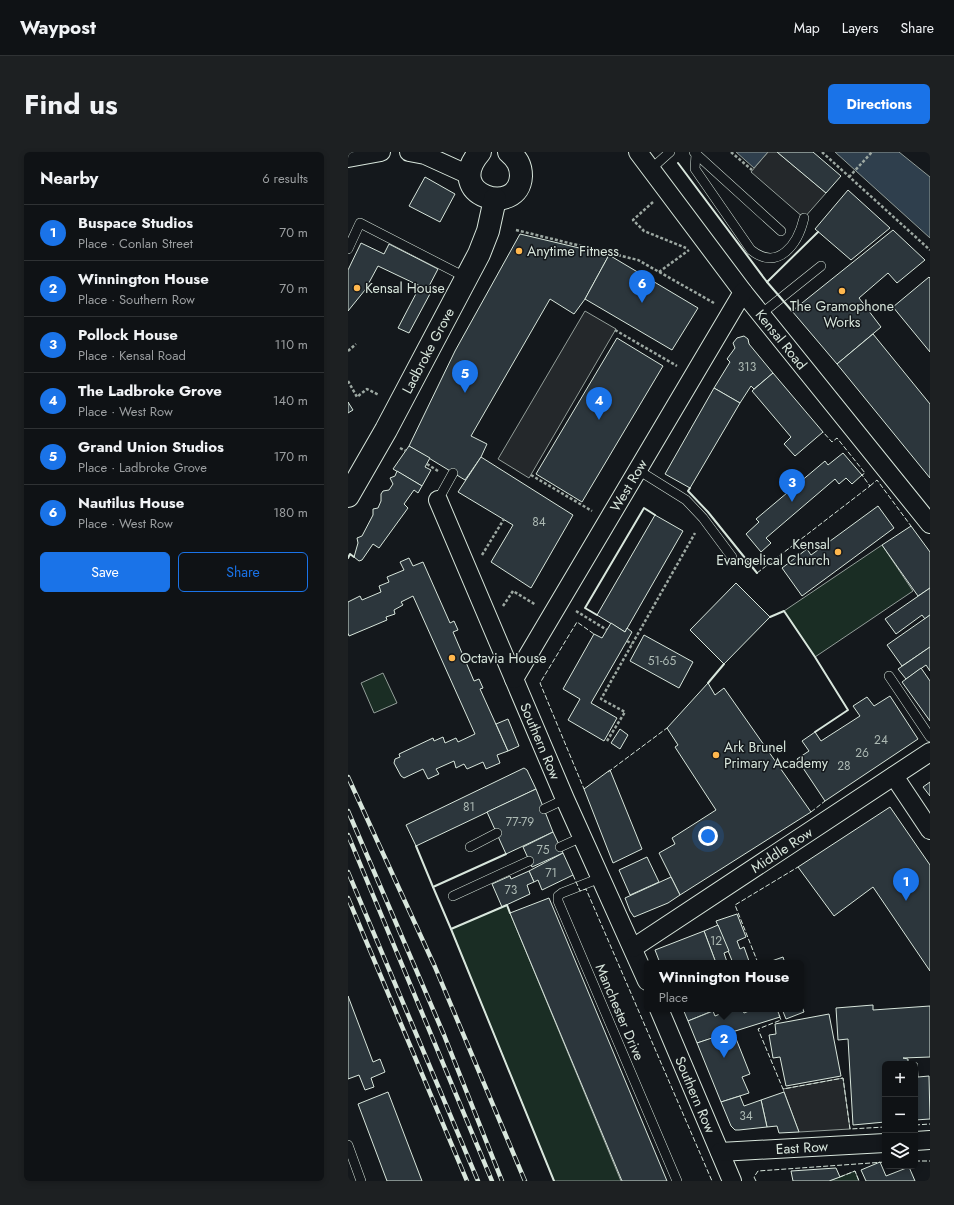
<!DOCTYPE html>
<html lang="en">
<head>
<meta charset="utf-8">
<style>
	body { margin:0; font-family:Jost,sans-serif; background:#1d2022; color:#f1f3f6 }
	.controls { position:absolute; right:12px; bottom:12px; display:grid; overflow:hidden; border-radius:6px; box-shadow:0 2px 6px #0003 }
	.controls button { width:36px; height:36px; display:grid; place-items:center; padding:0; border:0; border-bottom:1px solid #2f3234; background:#0f1215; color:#f1f3f6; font:20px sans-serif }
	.you { position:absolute; left:360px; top:684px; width:14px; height:14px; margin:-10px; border:3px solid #fff; border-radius:50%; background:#1a73e8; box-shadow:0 0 0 6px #1a73e833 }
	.badge { display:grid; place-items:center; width:26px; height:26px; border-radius:50%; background:#1a73e8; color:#fff; font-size:13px; font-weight:700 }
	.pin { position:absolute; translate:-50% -33px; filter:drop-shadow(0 1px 2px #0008) }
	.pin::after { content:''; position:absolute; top:21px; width:14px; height:12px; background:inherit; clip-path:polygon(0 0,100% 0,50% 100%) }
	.popup { position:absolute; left:296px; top:808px; width:160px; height:52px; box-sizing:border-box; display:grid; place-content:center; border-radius:6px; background:#0f1215; filter:drop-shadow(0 1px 3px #0005); font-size:13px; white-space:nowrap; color:#9b9ea0 }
	.popup b { font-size:15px; color:#f1f3f6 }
	.popup::after { content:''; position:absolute; left:50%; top:100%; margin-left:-8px; border:8px solid transparent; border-top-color:#0f1215 }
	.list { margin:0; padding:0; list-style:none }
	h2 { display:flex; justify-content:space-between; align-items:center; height:52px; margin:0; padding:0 16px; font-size:17px }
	h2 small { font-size:13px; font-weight:400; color:#9b9ea0 }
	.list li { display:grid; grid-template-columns:26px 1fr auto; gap:12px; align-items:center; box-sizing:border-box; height:56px; padding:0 16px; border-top:1px solid #2f3234 }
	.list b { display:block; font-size:15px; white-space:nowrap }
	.list p { margin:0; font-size:13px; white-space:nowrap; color:#9b9ea0 }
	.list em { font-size:13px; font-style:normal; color:#9b9ea0 }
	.actions { display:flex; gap:8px; padding:12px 16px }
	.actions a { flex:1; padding:9px 0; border:1px solid #1a73e8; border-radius:6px; text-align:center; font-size:14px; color:#1a73e8 }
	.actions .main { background:#1a73e8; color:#fff }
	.icon { flex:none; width:22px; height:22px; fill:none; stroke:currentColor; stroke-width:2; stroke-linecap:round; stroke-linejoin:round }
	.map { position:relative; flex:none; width:582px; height:1029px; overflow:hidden; border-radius:6px }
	header { display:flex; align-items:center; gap:24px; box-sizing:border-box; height:56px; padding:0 20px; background:#0f1215; border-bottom:1px solid #2f3234 }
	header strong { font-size:19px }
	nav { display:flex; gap:22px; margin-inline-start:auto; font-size:14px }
	.intro { display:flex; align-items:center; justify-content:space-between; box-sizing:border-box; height:96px; padding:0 24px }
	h1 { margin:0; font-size:28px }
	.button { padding:10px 18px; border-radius:6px; background:#1a73e8; color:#fff; font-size:14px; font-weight:700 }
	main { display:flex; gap:24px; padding:0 24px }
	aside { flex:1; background:#0f1215; border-radius:6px; box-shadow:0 2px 6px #0003 }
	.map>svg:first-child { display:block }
</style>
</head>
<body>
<header>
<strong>Waypost</strong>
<nav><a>Map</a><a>Layers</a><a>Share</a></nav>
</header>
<div class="intro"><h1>Find us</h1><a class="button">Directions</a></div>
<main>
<aside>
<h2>Nearby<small>6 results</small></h2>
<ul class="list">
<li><span class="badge">1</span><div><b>Buspace Studios</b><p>Place · Conlan Street</p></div><em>70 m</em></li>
<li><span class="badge">2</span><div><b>Winnington House</b><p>Place · Southern Row</p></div><em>70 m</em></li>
<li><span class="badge">3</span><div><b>Pollock House</b><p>Place · Kensal Road</p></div><em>110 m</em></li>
<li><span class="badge">4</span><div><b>The Ladbroke Grove</b><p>Place · West Row</p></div><em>140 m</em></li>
<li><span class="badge">5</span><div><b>Grand Union Studios</b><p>Place · Ladbroke Grove</p></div><em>170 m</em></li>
<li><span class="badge">6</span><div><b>Nautilus House</b><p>Place · West Row</p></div><em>180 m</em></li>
</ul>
<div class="actions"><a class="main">Save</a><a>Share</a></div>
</aside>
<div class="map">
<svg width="582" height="1029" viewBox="0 0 582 1029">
	<rect width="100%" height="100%" fill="#14181c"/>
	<!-- green -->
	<g fill="#1a2d24" stroke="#939e99">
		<polygon points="534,393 565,439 467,505 436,459"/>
		<polygon points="35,521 49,551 26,561 13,531"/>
		<polygon points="159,753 162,761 273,1029 206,1029 103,777"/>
		<polygon points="507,1019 511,1029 481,1029"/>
	</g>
	<!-- parking -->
	<g fill="#24282b" stroke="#939e99">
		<polygon points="420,0 429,0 478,41 456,66 403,20"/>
		<polygon points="237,159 268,177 181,326 150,307"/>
		<polygon points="495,926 502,977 451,980 435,937"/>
	</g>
	<!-- water -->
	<g fill="#2f3f4d" stroke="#939e99">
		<polygon points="388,0 420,0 406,16"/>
		<polygon points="487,0 551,0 582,25 582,86"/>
	</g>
	<!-- building -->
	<g fill="#2c363c" stroke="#d8e6dc">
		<polygon points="429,0 465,0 493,24 478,41"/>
		<polygon points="77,25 107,42 92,70 61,54"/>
		<polygon points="500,38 542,76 503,108 467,77"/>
		<polygon points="545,78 577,108 549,131 540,121 511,146 533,175 489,212 444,159"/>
		<polygon points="172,82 261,103 237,147 226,162 202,147 123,284 139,292 133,305 117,328 61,294 107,199"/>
		<polygon points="13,91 36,102 41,92 90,117 79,138 83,140 61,181 50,176 72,134 30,114 17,138 0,159 0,118"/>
		<polygon points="261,103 350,156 324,198 237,147"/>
		<polygon points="581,125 582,126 582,200 545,155"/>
		<polygon points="525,182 582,252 582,326 489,212"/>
		<polygon points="396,184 400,187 401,192 425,221 406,237 403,234 392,251 366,236 382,210 379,207 387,196 385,191 389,186"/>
		<polygon points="269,186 315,214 234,350 188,322"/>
		<polygon points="425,221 475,280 447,304 436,292 443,285 404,239"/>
		<polygon points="366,236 392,251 342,336 317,322"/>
		<polygon points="0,250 5,258 0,261"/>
		<polygon points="61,294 82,306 77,315 83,318 74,334 45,317"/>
		<polygon points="495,301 514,323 504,332 498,326 491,332 487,327 418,386 423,391 413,400 398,382 411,370 408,367 477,309 480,313"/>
		<polygon points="133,305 225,363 183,436 143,410 165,373 110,340"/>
		<polygon points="49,319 74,334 70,341 66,338 56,352 60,356 31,396 25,392 14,408 11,409 6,405 10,391 9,386 14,384 25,363 25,357 30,356 33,349 33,342 35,339 41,338 45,332 42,326 47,324"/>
		<polygon points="530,354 546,376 454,444 434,416 459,397 463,403"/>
		<polygon points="307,363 335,379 277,480 249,463"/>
		<polygon points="563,374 582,400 582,436 570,444 534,393"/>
		<polygon points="61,406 65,414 75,410 102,471 106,469 110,478 105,480 126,529 131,527 135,536 132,537 160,599 149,603 152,611 138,617 135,610 119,617 116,612 108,616 106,609 88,617 91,622 80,627 75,617 56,626 53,624 46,611 47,607 52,605 51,602 85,586 86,589 95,585 97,591 108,586 110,590 127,582 65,444 53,450 55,453 46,458 47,462 38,465 39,468 1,484 0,481 0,450 12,444 14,448 33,440 31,434 41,430 39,425 56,418 52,410"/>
		<polygon points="388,431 422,465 376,512 342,478"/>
		<polygon points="582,436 582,463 577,467 574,463 548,482 537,467"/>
		<polygon points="582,463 582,495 554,514 539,493"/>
		<polygon points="263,471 277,480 279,476 284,480 243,551 269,566 256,589 220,568 232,547 215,537 246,482 254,486"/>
		<polygon points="296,483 345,510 331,536 282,509"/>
		<polygon points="582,495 582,519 578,513 558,527 550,517"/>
		<polygon points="573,516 582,529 582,569 554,530"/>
		<polygon points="360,531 367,543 376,536 463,660 332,743 311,701 327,692 324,686 368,658 327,595 330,593 319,576"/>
		<polygon points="542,544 570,587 477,649 449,607 461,599 454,589 467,580 473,589 512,564 505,554 519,545 526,554"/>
		<polygon points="160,567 171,594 160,599 148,572"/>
		<polygon points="272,577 280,583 272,597 263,591"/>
		<polygon points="176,616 179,618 188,637 68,694 58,673"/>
		<polygon points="262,618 294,697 265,711 236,637"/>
		<polygon points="582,630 582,644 575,635"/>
		<polygon points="188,637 205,680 158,702 139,660"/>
		<polygon points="542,655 582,713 582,819 525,735 486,764 450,715"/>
		<polygon points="205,680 215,701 184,715 175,695"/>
		<polygon points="215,701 225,723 194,738 190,728 186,730 181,719"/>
		<polygon points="299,705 311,730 282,743 271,718"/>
		<polygon points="181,719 186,730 179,733 182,742 154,755 144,732 162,724 163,727"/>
		<polygon points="323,725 332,743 320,751 286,765 282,759 277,746"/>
		<polygon points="201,746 319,1029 274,1029 162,761"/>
		<polygon points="389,762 398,785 389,789 392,797 396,795 401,809 396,811 385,811 368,769"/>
		<polygon points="370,773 381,799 376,801 379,810 384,808 385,811 368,811 356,779"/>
		<polygon points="356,779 368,811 312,811 307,798"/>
		<polygon points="435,805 437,811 418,811"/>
		<polygon points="0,844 25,910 32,907 37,920 23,926 26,935 17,938 11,923 0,927"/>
		<polygon points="453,852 456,860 438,867 434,857 453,857"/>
		<polygon points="525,853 525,858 582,854 582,905 555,906 560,907 560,912 569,911 570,925 581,924 582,967 567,968 567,912 537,912 537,970 505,973 500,887 490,888 488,856"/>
		<polygon points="335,857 369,857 340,869"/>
		<polygon points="384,857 394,857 396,861 406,857 429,857 432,865 349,891 340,869 365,859 367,864"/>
		<polygon points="481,862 493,924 438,934 432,905 425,906 421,883 428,882 427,872"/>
		<polygon points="385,879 402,922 394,925 401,941 373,950 349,891"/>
		<polygon points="40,940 74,1029 39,1029 10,952"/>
		<polygon points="436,940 451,980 431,981 429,974 419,975 413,948"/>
		<polygon points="392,944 396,954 413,948 419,975 391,978 387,978 383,974 373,950"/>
		<polygon points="532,1010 538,1024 561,1015 567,1029 518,1029 513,1018"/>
		<polygon points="488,1016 492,1025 481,1029 445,1029 443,1019"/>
	</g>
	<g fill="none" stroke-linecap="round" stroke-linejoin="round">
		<!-- service casing -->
		<g stroke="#d8e6dc" stroke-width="10">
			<g id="service">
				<polyline points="346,0 433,79"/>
				<path d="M 348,2 L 347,17 L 403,98 C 430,120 450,92 456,66"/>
				<polyline points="303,17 322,0"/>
				<polyline points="0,97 12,71 119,126"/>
				<polyline points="413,162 473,114"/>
				<polyline points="290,318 338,348 355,366 384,405"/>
				<polyline points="90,348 105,321"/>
				<polyline points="541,524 582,585"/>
				<polyline points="196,657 217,647"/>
				<polyline points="122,695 149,681"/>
				<polyline points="212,695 234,685"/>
				<polyline points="252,726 214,741 210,744 210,749 329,1029"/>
				<polyline points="105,744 181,709"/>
				<polyline points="0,993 13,1029"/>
			</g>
		</g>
		<!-- minor casing -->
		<g stroke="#d8e6dc" stroke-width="20">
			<g id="minor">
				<polyline points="61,0 77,3 121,23"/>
				<path id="s1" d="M 290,0 L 395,140 L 582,372"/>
				<polyline points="0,6 33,0"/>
				<path id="s2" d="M 90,348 L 217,647 L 299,829"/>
				<path id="s3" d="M 166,527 L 395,140"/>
				<polyline points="546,624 582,678"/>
				<path id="s4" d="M 285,796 L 582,600"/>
				<path id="s5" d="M 311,857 L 384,1029"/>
				<polyline points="567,989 582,988"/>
				<path id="s6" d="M 372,1000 L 537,991"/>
			</g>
		</g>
		<!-- secondary casing -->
		<g stroke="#d8e6dc" stroke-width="24">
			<g id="secondary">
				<path d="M 132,0 C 94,44 171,66 173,24 C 173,13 169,7 161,0"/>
				<path id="s7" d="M 0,344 L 38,278 L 131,102 L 140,79 L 147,47"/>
			</g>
		</g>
		<!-- path -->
		<g stroke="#9da8a2" stroke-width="2.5" stroke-dasharray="3 2" stroke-linecap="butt">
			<polyline points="383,0 404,18"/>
			<polyline points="474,0 582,98"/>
			<polyline points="501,25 524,0"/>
			<polyline points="305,50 285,68 296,79 338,96"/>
			<polyline points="168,78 290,108 366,151"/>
			<polyline points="311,120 341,98"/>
			<polyline points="267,178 329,214"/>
			<polyline points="0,199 8,192"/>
			<polyline points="0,229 9,245 19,237 31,243"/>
			<polyline points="52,296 58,299"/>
			<polyline points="79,312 90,319"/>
			<polyline points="183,323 244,359"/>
			<polyline points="134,403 156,367"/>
			<polyline points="155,454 165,439 188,453"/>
			<polyline points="228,459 259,478"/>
			<polyline points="279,489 284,492"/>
			<polyline points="259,589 277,560 253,547 347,381"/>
		</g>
		<!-- service -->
		<use href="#service" stroke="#14181c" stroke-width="9"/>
		<!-- minor -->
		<use href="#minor" stroke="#14181c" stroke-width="18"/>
		<!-- secondary -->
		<use href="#secondary" stroke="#14181c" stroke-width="22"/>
		<!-- rail casing -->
		<g stroke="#d8e6dc" stroke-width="4.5">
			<g id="rail">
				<polyline points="0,625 87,815 177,1029"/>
				<polyline points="0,659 96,883 154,1029"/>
				<polyline points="0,683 144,1029"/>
				<polyline points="0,720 130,1029"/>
				<polyline points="0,746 119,1029"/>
			</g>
		</g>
		<!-- rail -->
		<use href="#rail" stroke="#14181c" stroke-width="3" stroke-dasharray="9" stroke-linecap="butt"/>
		<!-- fence -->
		<g stroke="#d8e6dc" stroke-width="1" stroke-dasharray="5 2" stroke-linecap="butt">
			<polyline points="522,334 529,328 563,374"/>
			<polyline points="409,421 522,334 514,323 517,321 489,286 484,290 475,280"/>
			<polyline points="260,620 319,576"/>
			<polyline points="237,636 236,637 192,531 229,470 246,482"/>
			<polyline points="463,660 477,649"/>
			<polyline points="225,723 232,739 238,737 364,1029"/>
			<polyline points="410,811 387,753 450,715"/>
			<polyline points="431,863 433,868 410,877 435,937 495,926 502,977 537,975"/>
			<polyline points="567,973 582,972"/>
			<polyline points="567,1009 582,1009"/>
			<polyline points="492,1025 507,1019 511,1029"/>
			<polyline points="408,1029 406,1025 410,1019 537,1010"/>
		</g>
		<!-- wall -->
		<g stroke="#d8e6dc" stroke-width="2">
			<polyline points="330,11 419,130 444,159"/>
			<polyline points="419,130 470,80"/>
			<polyline points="342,336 340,339 360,360 409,421"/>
			<polyline points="0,406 2,402 6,405"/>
			<polyline points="249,463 237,456 296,356 307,363"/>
			<polyline points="422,465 436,459 467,505 500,558 467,580"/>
			<polyline points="360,531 376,512"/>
			<polyline points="68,694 85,735"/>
			<polyline points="162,761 159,753 103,777 206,1029"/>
			<polyline points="103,777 85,735 158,702"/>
		</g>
	</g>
	<!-- markers -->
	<g fill="#ffb74d" stroke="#14181c" stroke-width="1.5">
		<circle cx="171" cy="99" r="4"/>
		<circle cx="9" cy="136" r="4"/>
		<circle cx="494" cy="139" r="4"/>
		<circle cx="490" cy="400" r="4"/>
		<circle cx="104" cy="506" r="4"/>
		<circle cx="368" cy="603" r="4"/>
	</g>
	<g text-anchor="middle" stroke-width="3" stroke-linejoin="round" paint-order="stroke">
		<!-- number labels -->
		<g font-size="12" fill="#adbab4">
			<text x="399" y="219">313</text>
			<text x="191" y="374">84</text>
			<text x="314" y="513">51-65</text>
			<text x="533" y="592">24</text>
			<text x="514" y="605">26</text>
			<text x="496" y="618">28</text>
			<text x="121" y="659">81</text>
			<text x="172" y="674">77-79</text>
			<text x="195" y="702">75</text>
			<text x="203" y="725">71</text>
			<text x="163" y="742">73</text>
			<text x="368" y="793">12</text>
			<text x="398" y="968">34</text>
		</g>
		<!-- poi labels -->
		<g font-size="14" fill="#d8e6dc" stroke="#14181c" text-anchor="start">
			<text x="179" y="104">Anytime Fitness</text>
			<text x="17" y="141">Kensal House</text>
			<text x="494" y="159" text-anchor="middle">The Gramophone<tspan x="494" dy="16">Works</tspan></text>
			<text x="482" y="397" text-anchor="end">Kensal<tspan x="482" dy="16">Evangelical Church</tspan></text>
			<text x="112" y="511">Octavia House</text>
			<text x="376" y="600">Ark Brunel<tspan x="376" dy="16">Primary Academy</tspan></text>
		</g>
		<!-- street labels -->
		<g font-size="14" fill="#d8e6dc" stroke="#14181c">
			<text dy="5" stroke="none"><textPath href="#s1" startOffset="236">Kensal Road</textPath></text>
			<text dy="5" stroke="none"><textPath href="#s7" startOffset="166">Ladbroke Grove</textPath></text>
			<text dy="5" stroke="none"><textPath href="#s3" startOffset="225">West Row</textPath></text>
			<text dy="5" stroke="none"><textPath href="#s2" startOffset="262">Southern Row</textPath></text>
			<text dy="5" stroke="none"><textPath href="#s4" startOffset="178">Middle Row</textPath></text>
			<text transform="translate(272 860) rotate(67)" y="5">Manchester Drive</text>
			<text dy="5" stroke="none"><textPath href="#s5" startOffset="93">Southern Row</textPath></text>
			<text dy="5" stroke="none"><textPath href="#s6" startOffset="82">East Row</textPath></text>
		</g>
	</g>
</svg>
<div class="controls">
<button>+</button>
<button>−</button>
<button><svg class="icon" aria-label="layers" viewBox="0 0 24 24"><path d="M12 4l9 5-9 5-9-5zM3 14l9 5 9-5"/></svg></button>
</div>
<div class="you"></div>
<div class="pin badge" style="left:558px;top:749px">1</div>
<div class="pin badge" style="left:376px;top:906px">2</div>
<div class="popup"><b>Winnington House</b>Place</div>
<div class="pin badge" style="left:444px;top:350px">3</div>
<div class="pin badge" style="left:251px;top:268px">4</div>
<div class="pin badge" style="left:117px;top:241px">5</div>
<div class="pin badge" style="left:294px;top:151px">6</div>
</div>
</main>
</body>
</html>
